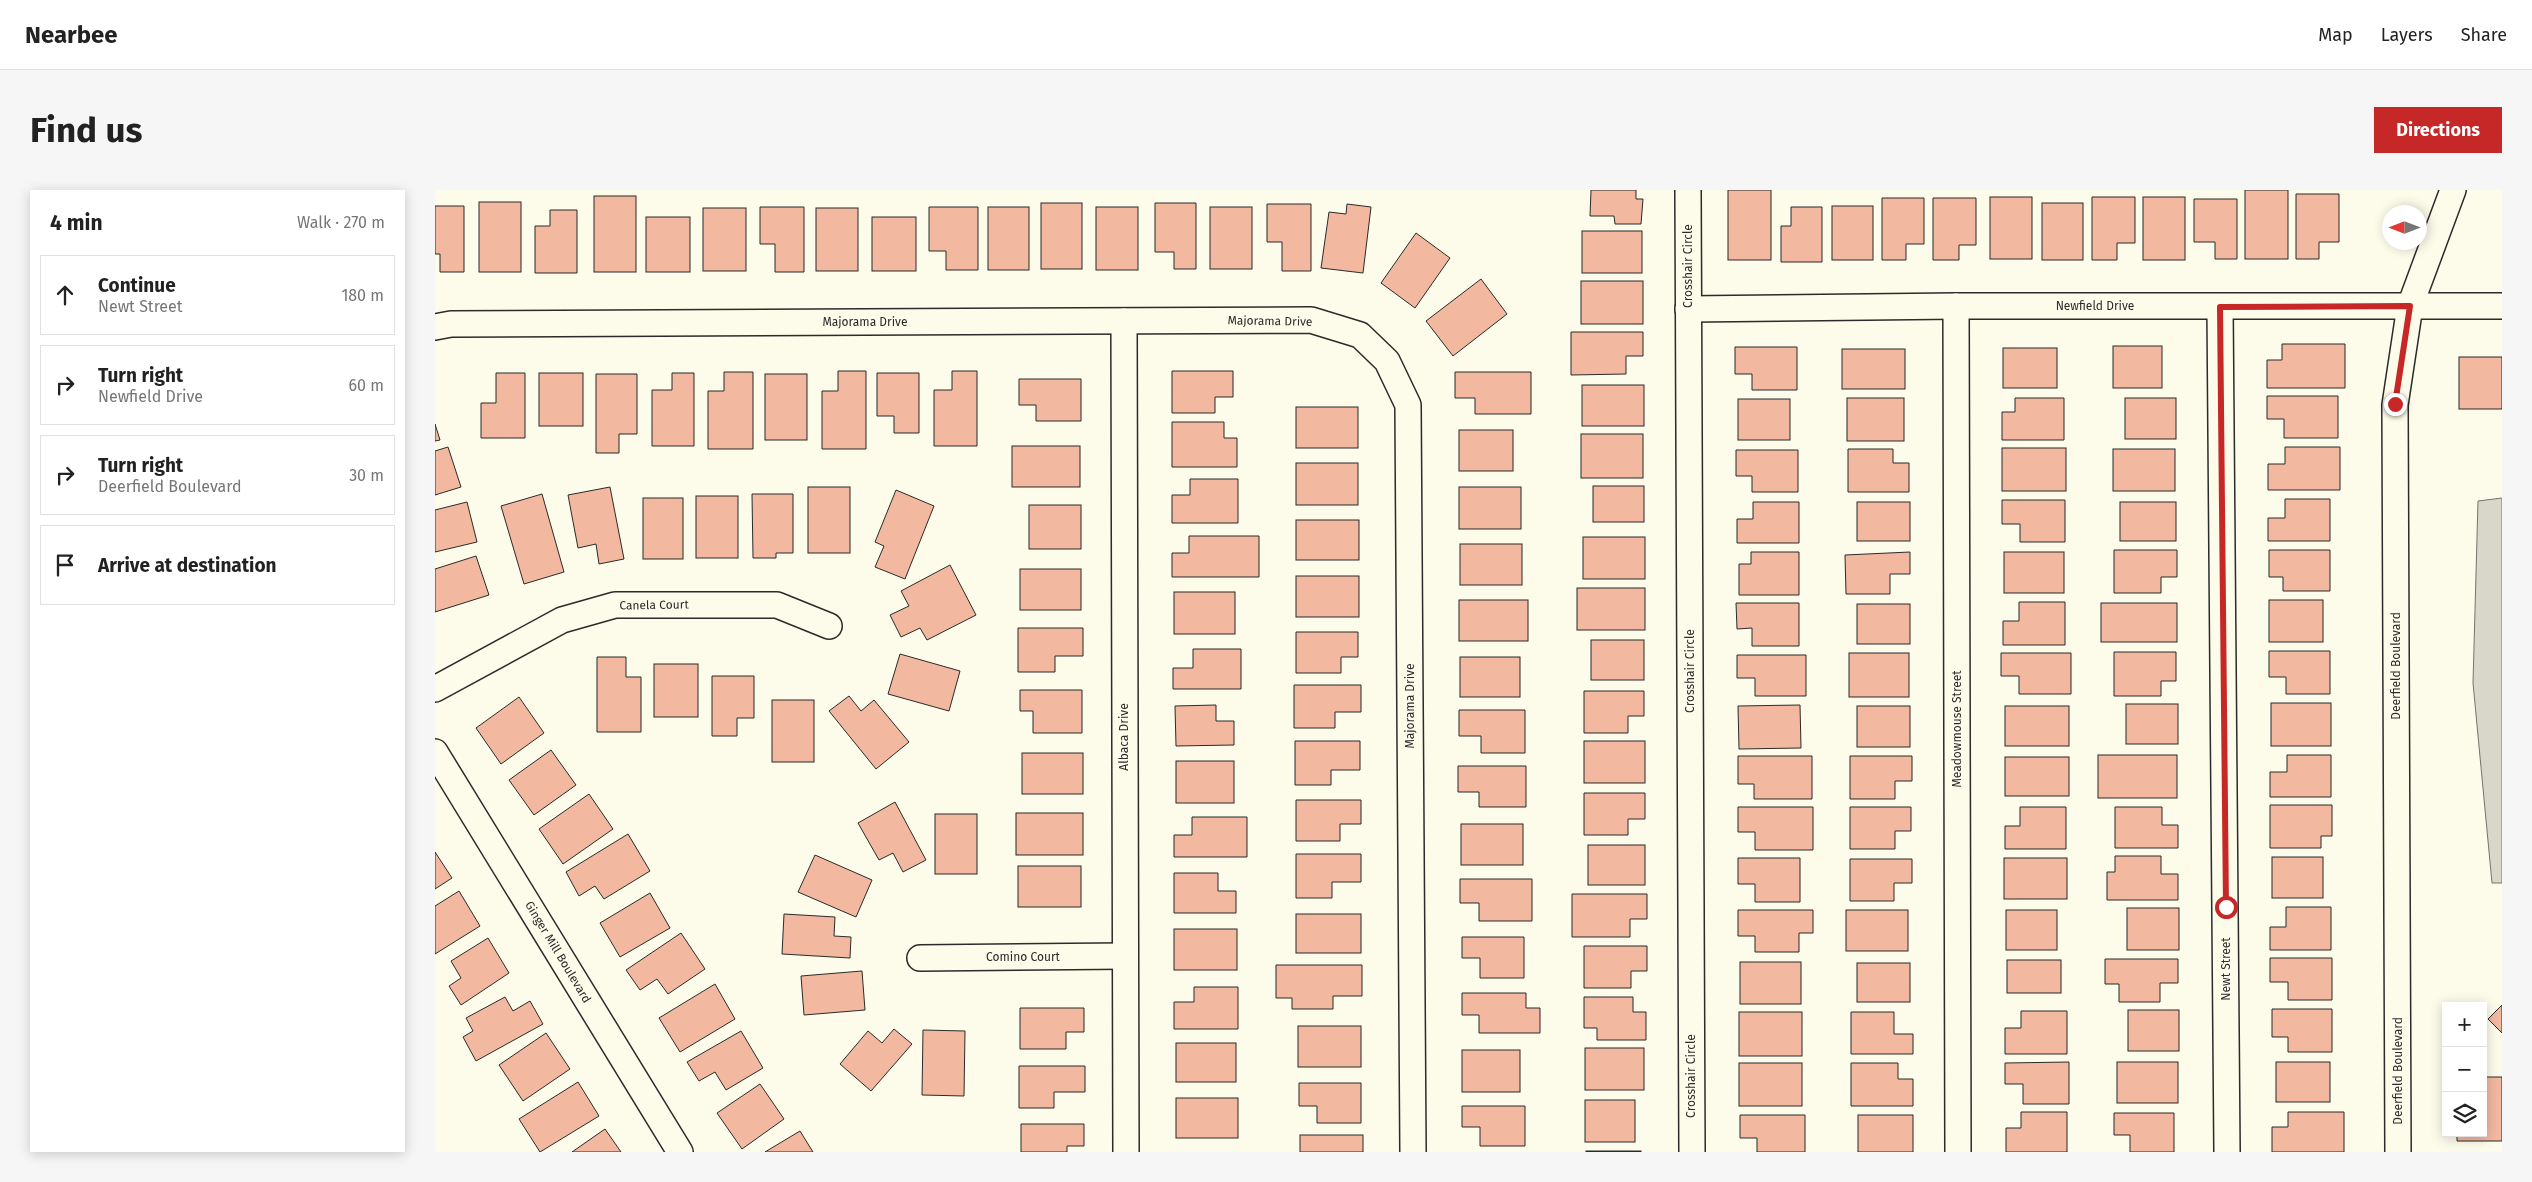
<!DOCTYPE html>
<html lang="en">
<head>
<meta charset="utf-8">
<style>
	body { margin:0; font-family:"Fira Sans",sans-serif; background:#f6f6f6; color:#222 }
	.controls { position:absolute; right:15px; bottom:15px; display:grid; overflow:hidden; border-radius:0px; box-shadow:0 2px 12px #0003 }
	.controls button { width:45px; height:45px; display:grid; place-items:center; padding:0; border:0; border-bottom:1px solid #e0e0e0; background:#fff; color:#222; font:25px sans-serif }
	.compass { position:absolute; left:1947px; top:15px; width:45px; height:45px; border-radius:50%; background:#fff; box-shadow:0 2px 12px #0003; rotate:270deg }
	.stop { position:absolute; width:15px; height:15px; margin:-11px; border:4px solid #c62828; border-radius:50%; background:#fff }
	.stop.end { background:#c62828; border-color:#fff; box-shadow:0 1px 5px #0008 }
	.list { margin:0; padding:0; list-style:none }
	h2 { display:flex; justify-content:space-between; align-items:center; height:65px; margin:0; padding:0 20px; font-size:21px }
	h2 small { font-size:16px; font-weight:400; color:#767676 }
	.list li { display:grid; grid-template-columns:32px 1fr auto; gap:15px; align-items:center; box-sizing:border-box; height:80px; margin:0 10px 10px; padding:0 10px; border:1px solid #e0e0e0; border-radius:0px }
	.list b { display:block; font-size:19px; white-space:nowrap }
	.list p { margin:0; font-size:16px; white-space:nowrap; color:#767676 }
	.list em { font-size:16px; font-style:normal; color:#767676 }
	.icon { flex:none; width:28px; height:28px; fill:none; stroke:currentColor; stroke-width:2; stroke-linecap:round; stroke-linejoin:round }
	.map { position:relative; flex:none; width:2067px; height:962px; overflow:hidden; border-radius:0px }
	header { display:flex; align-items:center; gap:30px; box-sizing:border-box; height:70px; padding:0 25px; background:#fff; border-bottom:1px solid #e0e0e0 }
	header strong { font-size:24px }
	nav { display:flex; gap:28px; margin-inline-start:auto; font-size:18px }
	.intro { display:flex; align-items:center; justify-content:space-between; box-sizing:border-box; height:120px; padding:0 30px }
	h1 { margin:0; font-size:35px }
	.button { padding:12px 22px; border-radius:0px; background:#c62828; color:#fff; font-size:18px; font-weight:700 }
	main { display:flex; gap:30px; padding:0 30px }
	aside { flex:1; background:#fff; border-radius:0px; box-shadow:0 2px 12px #0003 }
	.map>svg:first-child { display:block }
</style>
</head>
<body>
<header>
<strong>Nearbee</strong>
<nav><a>Map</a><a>Layers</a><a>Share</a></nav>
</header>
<div class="intro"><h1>Find us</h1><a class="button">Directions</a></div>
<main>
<aside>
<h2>4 min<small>Walk · 270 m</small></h2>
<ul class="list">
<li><svg class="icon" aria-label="ahead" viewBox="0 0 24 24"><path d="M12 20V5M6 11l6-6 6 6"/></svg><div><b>Continue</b><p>Newt Street</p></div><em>180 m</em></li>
<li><svg class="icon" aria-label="right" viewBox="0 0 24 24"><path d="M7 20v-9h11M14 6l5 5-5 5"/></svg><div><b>Turn right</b><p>Newfield Drive</p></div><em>60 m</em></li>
<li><svg class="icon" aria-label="right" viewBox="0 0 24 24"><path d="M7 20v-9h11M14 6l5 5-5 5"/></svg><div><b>Turn right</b><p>Deerfield Boulevard</p></div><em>30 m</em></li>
<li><svg class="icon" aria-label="arrive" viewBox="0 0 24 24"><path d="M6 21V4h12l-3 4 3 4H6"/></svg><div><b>Arrive at destination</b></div></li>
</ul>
</aside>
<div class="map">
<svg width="2067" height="962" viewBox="0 0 2067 962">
	<rect width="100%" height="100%" fill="#fdfbea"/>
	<!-- water -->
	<polygon fill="#d8d7c9" stroke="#74746e" points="2067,308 2067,693 2057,693 2038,493 2043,311"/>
	<!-- building -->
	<g fill="#f2b8a0" stroke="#2b2b2b">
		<polygon points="1156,0 1201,0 1201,9 1208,9 1206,34 1180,34 1179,26 1155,26"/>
		<rect x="1293" y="0" width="43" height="70"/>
		<rect x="1810" y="0" width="43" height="69"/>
		<polygon points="1861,4 1904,4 1904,52 1884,52 1884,69 1861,69"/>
		<rect x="159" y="6" width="42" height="76"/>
		<rect x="1555" y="7" width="42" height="62"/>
		<polygon points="1657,7 1700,7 1700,53 1682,53 1682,70 1657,70"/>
		<rect x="1708" y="7" width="42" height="63"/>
		<polygon points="1447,8 1489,8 1489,54 1471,54 1471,70 1447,70"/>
		<polygon points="1498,8 1541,8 1541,55 1524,55 1524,70 1498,70"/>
		<polygon points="1759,9 1802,9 1802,69 1780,69 1780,52 1759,52"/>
		<rect x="44" y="12" width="42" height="70"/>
		<rect x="606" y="13" width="41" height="66"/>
		<polygon points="720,13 761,13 761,79 739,79 739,62 720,62"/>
		<rect x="1607" y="13" width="41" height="57"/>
		<polygon points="832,14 876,14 876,81 847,81 847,52 832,52"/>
		<polygon points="912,14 936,17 928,83 886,78 894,22 911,24"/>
		<polygon points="0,16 29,16 29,82 5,82 5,64 0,64"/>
		<rect x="1397" y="16" width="41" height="54"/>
		<polygon points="325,17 369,17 369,82 340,82 340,54 325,54"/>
		<polygon points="494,17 543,17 543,80 511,80 511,61 494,61"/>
		<rect x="553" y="17" width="41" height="63"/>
		<rect x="661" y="17" width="42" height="63"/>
		<rect x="775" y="17" width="42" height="62"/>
		<polygon points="1356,17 1387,17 1387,72 1346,72 1346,36 1356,36"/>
		<rect x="268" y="18" width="43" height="63"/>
		<rect x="381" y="18" width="42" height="63"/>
		<polygon points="115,20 142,20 142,83 100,83 100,36 115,36"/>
		<rect x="211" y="27" width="44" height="55"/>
		<rect x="437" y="27" width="44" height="54"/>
		<rect x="1147" y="41" width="60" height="42"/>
		<polygon points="981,43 1015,68 980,118 946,93"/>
		<polygon points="1046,89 1072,124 1018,166 991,131"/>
		<rect x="1146" y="91" width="62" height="43"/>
		<polygon points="1136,142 1208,142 1208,166 1191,166 1191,184 1136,185"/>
		<polygon points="1847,154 1910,154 1910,198 1832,198 1832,170 1847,170"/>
		<rect x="1678" y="156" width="49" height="42"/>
		<polygon points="1300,157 1362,157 1362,200 1317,200 1317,184 1300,184"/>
		<rect x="1568" y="158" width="54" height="40"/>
		<rect x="1407" y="159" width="63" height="40"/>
		<rect x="2024" y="167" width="43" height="52"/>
		<polygon points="403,181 431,181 431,259 387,259 387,201 403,201"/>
		<polygon points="517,181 542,181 542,256 499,256 499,200 517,200"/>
		<polygon points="737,181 798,181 798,207 780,207 780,223 737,223"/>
		<polygon points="289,182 318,182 318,259 273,259 273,201 289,201"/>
		<polygon points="1020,182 1096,182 1096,224 1040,224 1040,208 1020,208"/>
		<polygon points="61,183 90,183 90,248 46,248 46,213 61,213"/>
		<rect x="104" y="183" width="44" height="53"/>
		<polygon points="237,183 259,183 259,256 217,256 217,200 237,200"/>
		<polygon points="442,183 484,183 484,243 459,243 459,226 442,226"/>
		<polygon points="161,184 202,184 202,244 184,244 184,263 161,263"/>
		<rect x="330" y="184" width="42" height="66"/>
		<polygon points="584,189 646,189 646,231 601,231 601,215 584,215"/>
		<rect x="1147" y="195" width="62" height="41"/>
		<polygon points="1832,206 1903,206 1903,248 1849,248 1849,229 1832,229"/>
		<rect x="1412" y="208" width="57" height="43"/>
		<polygon points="1580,208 1629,208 1629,250 1567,250 1567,222 1580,222"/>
		<rect x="1690" y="208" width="51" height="41"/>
		<rect x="1303" y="209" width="52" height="41"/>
		<rect x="861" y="217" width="62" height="41"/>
		<polygon points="737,232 789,232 789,248 802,248 802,277 737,277"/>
		<polygon points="0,234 5,250 0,251"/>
		<rect x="1024" y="240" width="54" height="41"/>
		<rect x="1146" y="244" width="62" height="44"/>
		<rect x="577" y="256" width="68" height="41"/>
		<polygon points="13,257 26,297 0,305 0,261"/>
		<polygon points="1850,257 1905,257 1905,300 1833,300 1833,274 1850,274"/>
		<rect x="1567" y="258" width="64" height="43"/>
		<polygon points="1413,259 1458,259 1458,273 1474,273 1474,302 1413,302"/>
		<rect x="1678" y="259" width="62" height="42"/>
		<polygon points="1301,260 1363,260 1363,302 1317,302 1317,286 1301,286"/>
		<rect x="861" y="273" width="62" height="42"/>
		<polygon points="755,289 803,289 803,333 737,333 737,305 755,305"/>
		<rect x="1158" y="296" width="51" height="36"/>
		<polygon points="175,297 189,369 164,374 161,354 143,358 133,305"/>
		<rect x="373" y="297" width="42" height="66"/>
		<rect x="1024" y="297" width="62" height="42"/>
		<polygon points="461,300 499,316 470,389 440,377 449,356 440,352"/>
		<polygon points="107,304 129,382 89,394 66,316"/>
		<polygon points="317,304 358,304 358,363 341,363 341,368 318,368"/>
		<rect x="261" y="306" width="42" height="62"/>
		<rect x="208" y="308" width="40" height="61"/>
		<polygon points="1850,309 1895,309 1895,351 1833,351 1833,328 1850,328"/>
		<polygon points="1567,310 1630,310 1630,352 1585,352 1585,334 1567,334"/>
		<polygon points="32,312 42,352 0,362 0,320"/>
		<polygon points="1318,312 1364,312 1364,353 1302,353 1302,329 1318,329"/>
		<rect x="1422" y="312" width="53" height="39"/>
		<rect x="1685" y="312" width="56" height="39"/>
		<rect x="594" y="315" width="52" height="44"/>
		<rect x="861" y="330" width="63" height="40"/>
		<polygon points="754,346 824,346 824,387 737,387 737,363 754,363"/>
		<rect x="1148" y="347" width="62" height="42"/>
		<rect x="1025" y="354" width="62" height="41"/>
		<polygon points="1679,360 1742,360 1742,387 1726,387 1726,403 1679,403"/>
		<polygon points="1834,360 1895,360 1895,401 1848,401 1848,387 1834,387"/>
		<polygon points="1316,362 1364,362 1364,405 1304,405 1304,374 1316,374"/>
		<polygon points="1475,362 1475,384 1455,384 1455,404 1411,404 1410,365"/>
		<rect x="1569" y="362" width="60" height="41"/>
		<polygon points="41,366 54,405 0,422 0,379"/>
		<polygon points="515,375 541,425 492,450 485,438 466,447 455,425 474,416 466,401"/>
		<rect x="585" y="379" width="61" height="41"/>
		<rect x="861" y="386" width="63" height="41"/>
		<rect x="1142" y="398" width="68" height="42"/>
		<rect x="739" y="402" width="61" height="42"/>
		<rect x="1024" y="410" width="69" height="41"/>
		<rect x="1834" y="410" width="54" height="42"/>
		<polygon points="1584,412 1630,412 1630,455 1568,455 1568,431 1584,431"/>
		<polygon points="1301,413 1364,413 1364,456 1317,456 1317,438 1302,439"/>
		<rect x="1666" y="413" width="76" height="39"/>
		<rect x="1422" y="414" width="53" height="40"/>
		<polygon points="583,438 648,438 648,466 620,466 620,482 583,482"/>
		<polygon points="861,442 923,442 923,467 906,467 906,483 861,483"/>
		<rect x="1156" y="450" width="53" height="40"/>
		<polygon points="758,459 806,459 806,499 738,499 738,478 758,478"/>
		<polygon points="1834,461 1895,461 1895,504 1851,504 1851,487 1834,487"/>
		<polygon points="1679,462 1741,462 1741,491 1726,491 1726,506 1679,506"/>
		<rect x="1414" y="463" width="60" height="44"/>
		<polygon points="1566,463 1636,463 1636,504 1584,504 1584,486 1566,486"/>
		<polygon points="465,464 525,481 514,521 453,504"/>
		<polygon points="1302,465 1371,465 1371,506 1320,506 1320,488 1302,488"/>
		<polygon points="162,467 191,467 191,487 206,487 206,542 162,542"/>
		<rect x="1025" y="467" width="60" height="40"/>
		<rect x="219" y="474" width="44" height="53"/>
		<polygon points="277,486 319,486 319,528 302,528 302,546 277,546"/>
		<polygon points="859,495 926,495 926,522 900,522 900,538 859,538"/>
		<polygon points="585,500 647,500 647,543 598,543 598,521 585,521"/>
		<polygon points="1149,501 1209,501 1209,526 1193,526 1193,543 1149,543"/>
		<polygon points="414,506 426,521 439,510 474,552 441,579 394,521"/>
		<polygon points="84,507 109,543 66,574 41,538"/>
		<rect x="337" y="510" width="42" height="62"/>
		<rect x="1836" y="513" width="60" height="43"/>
		<rect x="1691" y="514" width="52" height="40"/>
		<polygon points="781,515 781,531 799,531 799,555 741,556 740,516"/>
		<polygon points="1365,515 1366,558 1304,559 1303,516"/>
		<rect x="1422" y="516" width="53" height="41"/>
		<rect x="1570" y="516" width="64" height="40"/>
		<polygon points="1024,520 1090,520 1090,563 1046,563 1046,546 1024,546"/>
		<polygon points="860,551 925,551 925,580 896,580 896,595 860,595"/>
		<rect x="1149" y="551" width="61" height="42"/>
		<polygon points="116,560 141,595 99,625 74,590"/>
		<rect x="587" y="563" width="61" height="41"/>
		<rect x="1663" y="565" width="79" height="43"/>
		<polygon points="1852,565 1896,565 1896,607 1835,607 1835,582 1852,582"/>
		<polygon points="1303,566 1377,566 1377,609 1319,609 1319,594 1303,594"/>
		<polygon points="1415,566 1477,566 1477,591 1460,591 1460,609 1415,609"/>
		<rect x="1570" y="567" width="64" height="39"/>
		<rect x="741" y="571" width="58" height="42"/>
		<polygon points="1023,576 1091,576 1091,617 1044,617 1044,602 1023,602"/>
		<polygon points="1149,603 1210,603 1210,629 1193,629 1193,645 1149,645"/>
		<polygon points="154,604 178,639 128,674 104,639"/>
		<polygon points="861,610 926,610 926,634 905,634 905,651 861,651"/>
		<polygon points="460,612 491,670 468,682 458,663 444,670 423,633"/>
		<polygon points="1835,615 1897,615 1897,646 1886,646 1886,658 1835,658"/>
		<polygon points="1303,617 1378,617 1378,660 1320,660 1320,642 1303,642"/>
		<polygon points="1415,617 1476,617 1476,641 1460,641 1460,659 1415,659"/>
		<polygon points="1585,617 1631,617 1631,659 1570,659 1570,636 1585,636"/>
		<polygon points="1680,617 1727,617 1727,635 1743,635 1743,658 1680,658"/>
		<rect x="581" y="623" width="67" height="42"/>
		<rect x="500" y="624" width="42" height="60"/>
		<polygon points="757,627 812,627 812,667 739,667 739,645 757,645"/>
		<rect x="1026" y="634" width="62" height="41"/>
		<polygon points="193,644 215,681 169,709 160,696 144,706 131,682"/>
		<rect x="1153" y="655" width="57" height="40"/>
		<polygon points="0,662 17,688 0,699"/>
		<polygon points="861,664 926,664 926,692 897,692 897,708 861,708"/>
		<polygon points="380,665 437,690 421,727 363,702"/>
		<polygon points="1680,666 1726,666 1726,684 1743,684 1743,710 1672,710 1672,682 1680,682"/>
		<rect x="1837" y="667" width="51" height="41"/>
		<polygon points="1303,668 1365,668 1365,712 1320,712 1320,694 1303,694"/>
		<rect x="1569" y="668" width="63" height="41"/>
		<polygon points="1415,669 1477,669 1477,693 1459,693 1459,711 1415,711"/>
		<rect x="583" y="676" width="63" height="41"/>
		<polygon points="739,683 783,683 783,701 801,701 801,723 739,723"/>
		<polygon points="1025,689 1097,689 1097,731 1044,731 1044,713 1025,713"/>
		<polygon points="24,701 45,736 0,764 0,716"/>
		<polygon points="215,703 235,738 185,767 165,733"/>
		<polygon points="1137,704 1212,704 1212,729 1195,729 1195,747 1137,747"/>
		<polygon points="1851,717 1896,717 1896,760 1835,760 1835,737 1851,737"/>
		<rect x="1692" y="718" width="52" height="42"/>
		<polygon points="1303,720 1378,720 1378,743 1364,743 1364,762 1320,762 1320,746 1303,746"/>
		<rect x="1411" y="720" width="62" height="41"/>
		<rect x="1571" y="720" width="51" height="40"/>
		<polygon points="349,724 400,727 399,746 416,747 415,768 347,764"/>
		<rect x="861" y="724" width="65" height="39"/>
		<rect x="739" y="739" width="63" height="41"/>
		<polygon points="246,743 270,779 233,804 222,789 205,800 191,780"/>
		<polygon points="1027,747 1089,747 1089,788 1045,788 1045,768 1027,768"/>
		<polygon points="53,748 74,783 26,815 14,796 26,788 16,771"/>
		<polygon points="1149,756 1212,756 1212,781 1196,781 1196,798 1149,798"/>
		<polygon points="1835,768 1897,768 1897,810 1853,810 1853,792 1835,792"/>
		<polygon points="1670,769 1743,769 1743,793 1725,793 1725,812 1684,812 1684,794 1670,794"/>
		<rect x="1572" y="770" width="54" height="33"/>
		<rect x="1305" y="772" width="61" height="42"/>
		<rect x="1422" y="773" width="53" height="39"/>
		<polygon points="841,775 927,775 927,806 898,806 898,819 857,819 857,808 841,808"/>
		<polygon points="427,781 430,820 369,825 366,786"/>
		<polygon points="280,794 300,829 245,862 224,828"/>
		<polygon points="759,797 803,797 803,839 739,839 739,812 759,812"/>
		<polygon points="1027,803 1091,803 1091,818 1105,818 1105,843 1044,843 1044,825 1027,825"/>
		<polygon points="70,807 78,821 95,811 108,834 41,871 28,847 38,841 31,828"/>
		<polygon points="1149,807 1198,807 1198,822 1211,822 1211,850 1162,850 1162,838 1149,838"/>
		<polygon points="2067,815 2067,843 2053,829"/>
		<polygon points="585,818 649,818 649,842 631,842 631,859 585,859"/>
		<polygon points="1837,819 1897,819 1897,862 1853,862 1853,847 1837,847"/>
		<rect x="1693" y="820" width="51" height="41"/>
		<polygon points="1586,821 1632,821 1632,864 1570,864 1570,838 1586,838"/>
		<rect x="1304" y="822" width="63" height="44"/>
		<polygon points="1416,822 1459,822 1459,844 1478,844 1478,864 1416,864"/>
		<rect x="863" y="836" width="63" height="41"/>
		<polygon points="459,839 477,854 436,901 405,874 433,841 447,853"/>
		<polygon points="488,840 530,841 529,906 487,905"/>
		<polygon points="306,841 328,878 291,900 280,882 264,891 252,872"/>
		<polygon points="111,843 135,879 88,911 64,875"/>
		<rect x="741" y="853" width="60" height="39"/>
		<rect x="1150" y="858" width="59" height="42"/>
		<rect x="1027" y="860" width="58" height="42"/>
		<polygon points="1634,872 1634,914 1588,914 1588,894 1570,894 1570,873"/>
		<rect x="1682" y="872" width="61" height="41"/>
		<rect x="1841" y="872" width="54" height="40"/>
		<rect x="1304" y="873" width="63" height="43"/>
		<polygon points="1416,873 1463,873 1463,889 1478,889 1478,916 1416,916"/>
		<polygon points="584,876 650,876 650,902 619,902 619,918 584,918"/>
		<polygon points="2048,887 2067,887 2067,951 2022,951 2022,943 2048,943"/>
		<polygon points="143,892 164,926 105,962 84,929"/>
		<polygon points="864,893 926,893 926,933 882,933 882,916 864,916"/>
		<polygon points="325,894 349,929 307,959 282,923"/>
		<rect x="741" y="908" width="62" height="40"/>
		<rect x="1150" y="910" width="50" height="42"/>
		<polygon points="1027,916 1090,916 1090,956 1045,956 1045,937 1027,937"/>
		<polygon points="1586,922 1632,922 1632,962 1571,962 1571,938 1586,938"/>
		<polygon points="1853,922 1909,922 1909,962 1837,962 1837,937 1853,937"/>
		<polygon points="1679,923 1739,923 1739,962 1695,962 1695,945 1679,945"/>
		<polygon points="1305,925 1370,925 1370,962 1322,962 1322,948 1305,948"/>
		<rect x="1423" y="925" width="55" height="37"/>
		<polygon points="586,934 649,934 649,956 632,956 632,962 586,962"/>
		<polygon points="170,939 186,962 137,962"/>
		<polygon points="365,941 378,962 330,962"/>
		<rect x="865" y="945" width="63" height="17"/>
		<rect x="1151" y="961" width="55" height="1"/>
	</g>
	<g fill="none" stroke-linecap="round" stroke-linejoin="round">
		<!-- minor casing -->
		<g stroke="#2b2b2b" stroke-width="28">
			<g id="minor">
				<polyline points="1253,0 1257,962"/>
				<polyline points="1521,116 1523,962"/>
				<polyline points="1785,117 1792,962"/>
				<polyline points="1253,119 1521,116 2067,116"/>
				<polyline points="689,131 691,962"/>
				<polyline points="0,137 16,134 876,130 925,145 952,171 973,215 978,962"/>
				<polyline points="0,499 127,430 180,415 342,415 394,436"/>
				<polyline points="0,562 245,962"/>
				<polyline points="485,768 690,766"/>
				<polyline points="1963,962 1960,215 1975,116 2018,0"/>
			</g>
		</g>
		<!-- minor -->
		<use href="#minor" stroke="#fdfbea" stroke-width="25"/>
	</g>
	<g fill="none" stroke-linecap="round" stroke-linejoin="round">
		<!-- route -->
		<polyline stroke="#c62828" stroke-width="6" points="1791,717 1785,117 1975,116 1960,214"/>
	</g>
	<g text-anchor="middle" stroke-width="4" stroke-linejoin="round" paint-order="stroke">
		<!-- street labels -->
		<g font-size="12" fill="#2b2b2b" stroke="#fdfbea">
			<text transform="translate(1253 76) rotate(-90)" y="4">Crosshair Circle</text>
			<text x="1660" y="120">Newfield Drive</text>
			<text transform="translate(835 131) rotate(1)" y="4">Majorama Drive</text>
			<text x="430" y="136">Majorama Drive</text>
			<text transform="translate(219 415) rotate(-1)" y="4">Canela Court</text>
			<text transform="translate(1961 476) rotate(-90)" y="4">Deerfield Boulevard</text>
			<text transform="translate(1255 481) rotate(-90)" y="4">Crosshair Circle</text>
			<text transform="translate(975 516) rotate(-90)" y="4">Majorama Drive</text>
			<text transform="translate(1522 539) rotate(-90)" y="4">Meadowmouse Street</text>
			<text transform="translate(689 547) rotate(-90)" y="4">Albaca Drive</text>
			<text transform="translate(123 762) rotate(59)" y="4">Ginger Mill Boulevard</text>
			<text x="588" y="771">Comino Court</text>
			<text transform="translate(1791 779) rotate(-90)" y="4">Newt Street</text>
			<text transform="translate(1963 881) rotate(-90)" y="4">Deerfield Boulevard</text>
			<text transform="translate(1256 886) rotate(-90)" y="4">Crosshair Circle</text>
		</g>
	</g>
</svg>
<div class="controls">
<button>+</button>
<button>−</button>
<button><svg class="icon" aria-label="layers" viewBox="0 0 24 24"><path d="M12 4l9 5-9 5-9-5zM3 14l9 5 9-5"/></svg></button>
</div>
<svg class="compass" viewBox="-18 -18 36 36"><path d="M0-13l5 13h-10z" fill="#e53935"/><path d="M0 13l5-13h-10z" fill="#767676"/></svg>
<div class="stop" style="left:1791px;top:717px"></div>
<div class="stop end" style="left:1960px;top:214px"></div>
</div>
</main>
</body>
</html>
